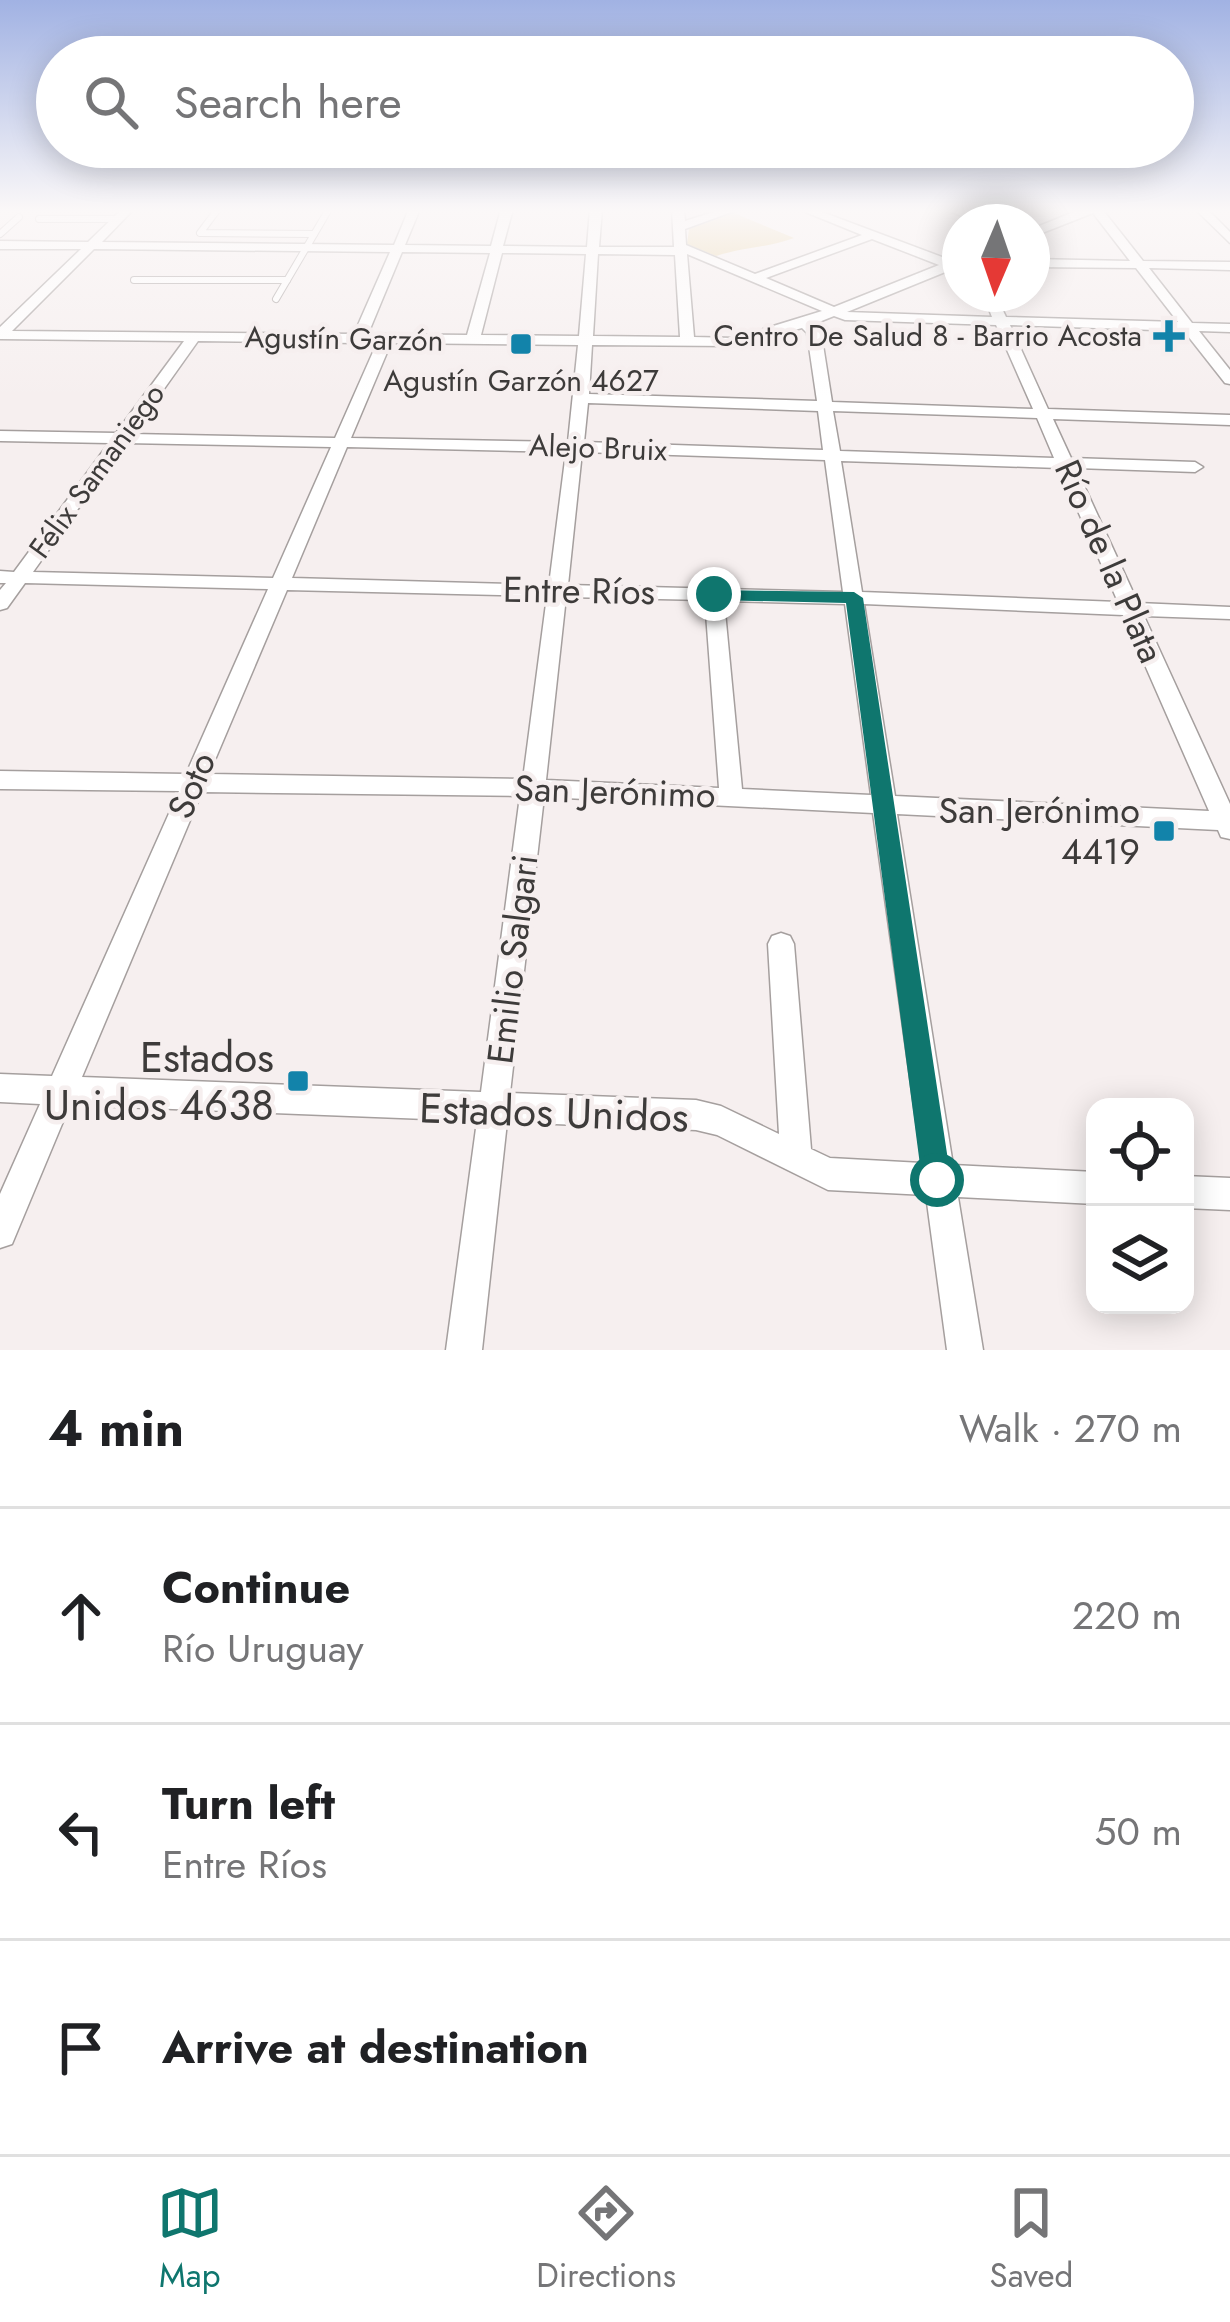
<!DOCTYPE html>
<html lang="en">
<head>
<meta charset="utf-8">
<style>
	body { margin:0; font-family:Jost,sans-serif; background:#f2f2f2; color:#202124 }
	.controls { position:absolute; right:36px; bottom:36px; display:grid; overflow:hidden; border-radius:24px; box-shadow:0 6px 30px #0003 }
	.controls button { width:108px; height:108px; display:grid; place-items:center; padding:0; border:0; border-bottom:3px solid #e0e0e0; background:#fff; color:#202124; font:60px sans-serif }
	.compass { position:absolute; left:942px; top:204px; width:108px; height:108px; border-radius:50%; background:#fff; box-shadow:0 6px 30px #0003; rotate:182deg }
	.stop { position:absolute; width:36px; height:36px; margin:-27px; border:9px solid #0f766e; border-radius:50%; background:#fff }
	.stop.end { background:#0f766e; border-color:#fff; box-shadow:0 3px 12px #0008 }
	.list { margin:0; padding:0; list-style:none }
	h2 { display:flex; justify-content:space-between; align-items:center; height:156px; margin:0; padding:0 48px; font-size:51px }
	h2 small { font-size:39px; font-weight:400; color:#757577 }
	.list li { display:grid; grid-template-columns:78px 1fr auto; gap:36px; align-items:center; box-sizing:border-box; height:216px; padding:0 48px; border-top:3px solid #e0e0e0 }
	.list b { display:block; font-size:45px; white-space:nowrap }
	.list p { margin:0; font-size:39px; white-space:nowrap; color:#757577 }
	.list em { font-size:39px; font-style:normal; color:#757577 }
	.icon { flex:none; width:66px; height:66px; fill:none; stroke:currentColor; stroke-width:2; stroke-linecap:round; stroke-linejoin:round }
	.map { position:relative; flex:none; width:1230px; height:1350px; overflow:hidden }
	.search { position:absolute; background:#fff; box-shadow:0 6px 30px #0003; left:36px; right:36px; top:36px; height:132px; display:flex; align-items:center; gap:30px; box-sizing:border-box; padding:0 42px; border-radius:66px; color:#757577; font-size:45px }
	.sheet { height:804px; background:#fff }
	nav { display:flex; justify-content:space-around; align-items:center; box-sizing:border-box; height:168px; border-top:3px solid #e0e0e0; background:#fff; font-size:33px; color:#757577 }
	nav a { display:grid; justify-items:center; gap:6px }
	nav .on { color:#0f766e }
	.map>svg:first-child { display:block }
</style>
</head>
<body>
<div class="map">
<svg width="1230" height="1350" viewBox="0 0 1230 1350">
	<rect width="100%" height="100%" fill="#f6efef"/>
	<!-- green -->
	<path fill="#e6d09e" d="M 734,213 L 794,238 C 766,248 744,247 716,256 L 687,244 L 689,229 Z"/>
	<g fill="none" stroke-linecap="round" stroke-linejoin="round">
		<!-- lane casing -->
		<g stroke="#a59f9e" stroke-width="8">
			<g id="lane">
				<polyline points="218,209 200,233 314,234"/>
				<polyline points="39,219 119,219"/>
				<polyline points="0,234 19,217"/>
				<polyline points="134,280 287,280"/>
				<polyline points="276,299 329,209"/>
			</g>
		</g>
		<!-- street casing -->
		<g stroke="#a59f9e" stroke-width="3">
			<g id="street">
				<path d="M 122,209 L 134,209 L 102,242 L 394,245 L 409,209 L 420,209 L 405,245 L 491,246 L 501,209 L 513,209 L 503,246 L 587,247 L 590,209 L 602,209 L 599,247 L 674,247 L 672,209 L 684,209 L 685,221 L 723,209 L 740,209 L 685,229 L 686,245 L 755,274 L 862,235 L 798,209 L 814,209 L 950,260 L 960,257 L 960,265 L 955,268 L 847,312 L 992,317 L 983,294 L 995,294 L 1006,317 L 1178,322 L 1136,268 L 1032,267 L 1032,259 L 1130,261 L 1093,213 L 1032,237 L 1032,229 L 1081,209 L 1102,209 L 1143,261 L 1230,262 L 1230,270 L 1149,268 L 1192,323 L 1230,324 L 1230,332 L 1199,331 L 1230,370 L 1230,384 L 1225,383 L 1184,331 L 1010,325 L 1048,409 L 1230,415 L 1230,425 L 1053,419 L 1071,458 L 1195,462 L 1203,467 L 1195,472 L 1076,468 L 1138,603 L 1230,607 L 1230,619 L 1144,616 L 1230,804 L 1230,839 L 1221,837 L 1218,830 L 897,814 L 953,1165 L 1095,1172 L 1095,1204 L 958,1197 L 983,1350 L 947,1350 L 926,1195 L 828,1190 L 717,1135 L 696,1130 L 507,1122 L 482,1350 L 446,1350 L 477,1121 L 70,1105 L 12,1244 L 0,1248 L 0,1194 L 40,1104 L 0,1102 L 0,1074 L 52,1076 L 179,791 L 0,789 L 0,771 L 186,774 L 268,589 L 25,583 L 7,608 L 0,610 L 0,590 L 6,583 L 0,583 L 0,571 L 14,572 L 109,443 L 0,441 L 0,431 L 116,433 L 184,341 L 0,339 L 0,327 L 81,249 L 0,249 L 0,241 L 88,242 ZM 872,239 L 939,265 L 834,307 L 766,278 ZM 94,249 L 390,252 L 354,334 L 12,331 ZM 402,252 L 490,253 L 467,335 L 368,334 ZM 502,253 L 586,254 L 579,336 L 481,335 ZM 598,254 L 675,255 L 680,337 L 593,336 ZM 687,254 L 822,311 L 734,338 L 694,337 ZM 834,316 L 845,320 L 996,325 L 1033,409 L 832,402 L 821,332 L 814,324 ZM 802,328 L 807,333 L 817,401 L 589,394 L 592,345 L 734,346 ZM 198,341 L 359,343 L 377,343 L 335,438 L 132,434 ZM 391,343 L 578,345 L 568,442 L 351,438 ZM 588,403 L 818,411 L 823,450 L 584,442 ZM 833,411 L 1037,418 L 1054,458 L 840,451 ZM 125,443 L 331,447 L 273,578 L 33,572 ZM 347,447 L 566,452 L 549,585 L 292,578 ZM 582,452 L 825,460 L 843,592 L 568,585 ZM 841,461 L 1059,468 L 1118,602 L 862,592 ZM 287,590 L 547,596 L 523,779 L 209,774 ZM 566,597 L 705,600 L 719,788 L 546,780 ZM 724,601 L 845,604 L 871,795 L 742,789 ZM 864,604 L 1123,615 L 1209,811 L 895,796 ZM 202,792 L 520,796 L 481,1092 L 82,1077 ZM 544,797 L 873,813 L 922,1163 L 830,1158 L 811,1149 L 794,944 L 790,936 L 781,933 L 772,936 L 768,944 L 779,1134 L 721,1106 L 696,1100 L 510,1093 Z"/>
				<polygon points="945,209 961,209 992,222 975,222"/>
				<polygon points="1195,209 1207,209 1230,232 1230,243"/>
				<polygon points="1185,1176 1230,1178 1230,1210 1185,1208"/>
			</g>
		</g>
		<!-- lane -->
		<use href="#lane" stroke="#fff" stroke-width="6"/>
		<!-- street -->
		<use href="#street" fill="#fff" fill-rule="evenodd"/>
	</g>
	<!-- sky -->
	<linearGradient id="sky" x2="0" y2="1"><stop stop-color="#a1b2e3"/><stop offset="0.53" stop-color="#fbf8f8"/><stop offset="1" stop-color="#fbf8f8" stop-opacity="0"/></linearGradient>
	<rect width="1230" height="398" fill="url(#sky)"/>
	<!-- route -->
	<polygon fill="#0f766e" points="708,590 854,592 863,598 951,1180 947,1191 937,1195 926,1191 922,1180 846,603 714,600 705,594"/>
	<!-- markers -->
	<g fill="#1283aa" stroke="#f6efef" stroke-width="4.5">
		<path d="M1163 318h12v12h12v12h-12v12h-12v-12h-12v-12h12z"/>
		<rect x="509" y="332" width="24" height="24" rx="6"/>
		<rect x="1152" y="819" width="24" height="24" rx="6"/>
		<rect x="286" y="1069" width="24" height="24" rx="6"/>
	</g>
	<g text-anchor="middle" stroke-width="9" stroke-linejoin="round" paint-order="stroke">
		<!-- far-poi labels -->
		<g font-size="30" fill="#3d3b3a" stroke="#f6efef" text-anchor="end">
			<text x="1142" y="346">Centro De Salud 8 - Barrio Acosta</text>
			<text x="521" y="391" text-anchor="middle">Agustín Garzón 4627</text>
		</g>
		<!-- far-street labels -->
		<g font-size="30" fill="#3d3b3a" stroke="#f6efef">
			<text transform="translate(344 339) rotate(1)" y="10">Agustín Garzón</text>
			<text transform="translate(598 448) rotate(2)" y="10">Alejo Bruix</text>
			<text transform="translate(97 471) rotate(-54)" y="10">Félix Samaniego</text>
		</g>
		<!-- street labels -->
		<g font-size="36" fill="#3d3b3a" stroke="#f6efef">
			<text transform="translate(1110 561) rotate(66)" y="13">Río de la Plata</text>
			<text transform="translate(579 590) rotate(1)" y="13">Entre Ríos</text>
			<text transform="translate(191 785) rotate(-67)" y="13">Soto</text>
			<text transform="translate(615 791) rotate(2)" y="13">San Jerónimo</text>
			<text transform="translate(512 959) rotate(-83)" y="13">Emilio Salgari</text>
		</g>
		<!-- poi labels -->
		<g font-size="36" fill="#3d3b3a" stroke="#f6efef" text-anchor="end">
			<text x="1140" y="823">San Jerónimo<tspan x="1140" dy="41">4419</tspan></text>
		</g>
		<!-- near-poi labels -->
		<g font-size="42" fill="#3d3b3a" stroke="#f6efef" text-anchor="end">
			<text x="274" y="1072">Estados<tspan x="274" dy="48">Unidos 4638</tspan></text>
		</g>
		<!-- near-street labels -->
		<g font-size="42" fill="#3d3b3a" stroke="#f6efef">
			<text transform="translate(554 1112) rotate(2)" y="15">Estados Unidos</text>
		</g>
	</g>
</svg>
<div class="controls">
<button><svg class="icon" aria-label="locate" viewBox="0 0 24 24"><circle cx="12" cy="12" r="6"/><path d="M12 2v4M12 18v4M2 12h4M18 12h4"/></svg></button>
<button><svg class="icon" aria-label="layers" viewBox="0 0 24 24"><path d="M12 4l9 5-9 5-9-5zM3 14l9 5 9-5"/></svg></button>
</div>
<svg class="compass" viewBox="-18 -18 36 36"><path d="M0-13l5 13h-10z" fill="#e53935"/><path d="M0 13l5-13h-10z" fill="#757577"/></svg>
<div class="stop" style="left:937px;top:1180px"></div>
<div class="stop end" style="left:714px;top:594px"></div>
<div class="search"><svg class="icon" aria-label="search" viewBox="0 0 24 24"><circle cx="10" cy="10" r="6"/><path d="M15 15l6 6"/></svg>Search here</div>
</div>
<section class="sheet">
<h2>4 min<small>Walk · 270 m</small></h2>
<ul class="list">
<li><svg class="icon" aria-label="ahead" viewBox="0 0 24 24"><path d="M12 20V5M6 11l6-6 6 6"/></svg><div><b>Continue</b><p>Río Uruguay</p></div><em>220 m</em></li>
<li><svg class="icon" aria-label="left" viewBox="0 0 24 24"><path d="M17 20v-9H6M10 6l-5 5 5 5"/></svg><div><b>Turn left</b><p>Entre Ríos</p></div><em>50 m</em></li>
<li><svg class="icon" aria-label="arrive" viewBox="0 0 24 24"><path d="M6 21V4h12l-3 4 3 4H6"/></svg><div><b>Arrive at destination</b></div></li>
</ul>
</section>
<nav>
<a class="on"><svg class="icon" aria-label="map" viewBox="0 0 24 24"><path d="M3 6l6-2 6 2 6-2v14l-6 2-6-2-6 2zM9 4v14M15 6v14"/></svg>Map</a>
<a><svg class="icon" aria-label="directions" viewBox="0 0 24 24"><path d="M12 3l9 9-9 9-9-9zM9 14v-3h6M13 9l2 2-2 2"/></svg>Directions</a>
<a><svg class="icon" aria-label="saved" viewBox="0 0 24 24"><path d="M7 4h10v16l-5-4-5 4z"/></svg>Saved</a>
</nav>
</body>
</html>
